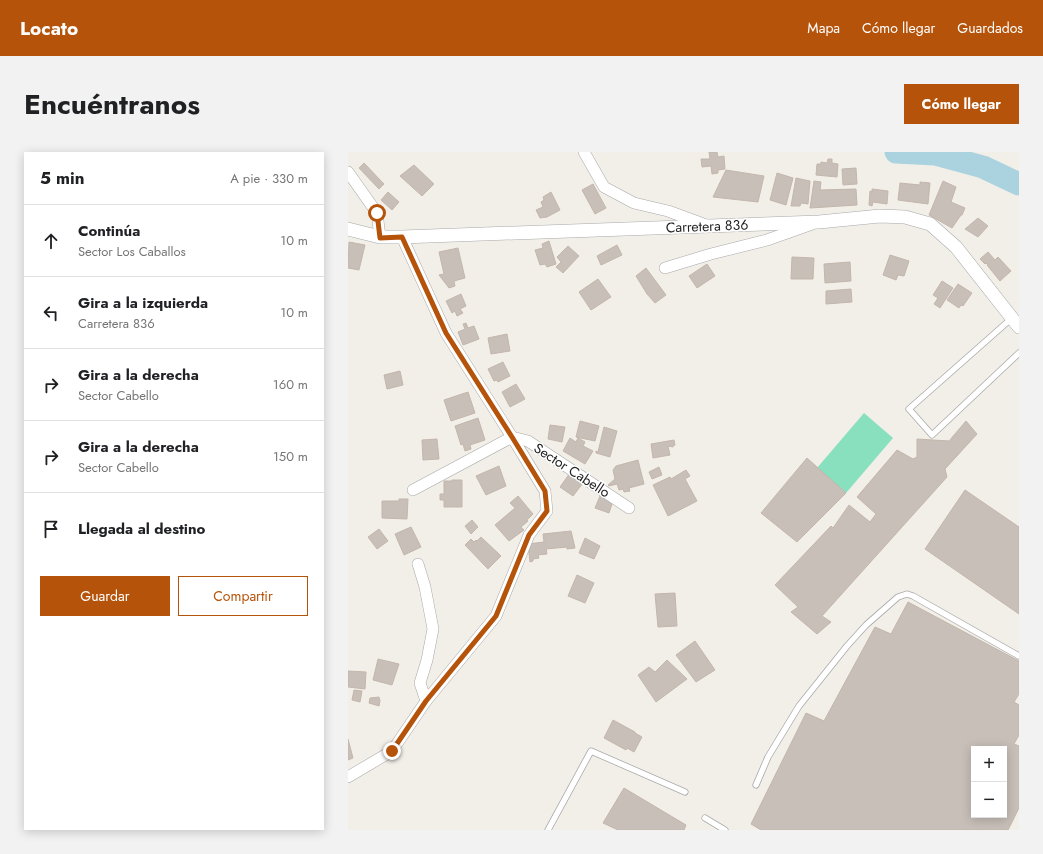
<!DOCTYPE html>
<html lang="es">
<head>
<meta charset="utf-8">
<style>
	body { margin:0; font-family:Jost,sans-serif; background:#f2f2f2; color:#202124 }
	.controls { position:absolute; right:12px; bottom:12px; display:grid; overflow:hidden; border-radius:0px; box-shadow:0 2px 10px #0003 }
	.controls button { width:36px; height:36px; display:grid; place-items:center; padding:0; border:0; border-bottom:1px solid #e0e0e0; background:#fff; color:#202124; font:20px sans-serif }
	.stop { position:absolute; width:12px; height:12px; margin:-9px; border:3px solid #b45309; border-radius:50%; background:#fff }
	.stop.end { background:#b45309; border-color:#fff; box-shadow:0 1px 4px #0008 }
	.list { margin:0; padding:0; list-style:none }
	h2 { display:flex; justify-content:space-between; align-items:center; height:52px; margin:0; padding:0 16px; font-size:17px }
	h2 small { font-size:13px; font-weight:400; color:#757577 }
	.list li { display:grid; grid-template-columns:26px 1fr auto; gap:12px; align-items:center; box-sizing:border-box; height:72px; padding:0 16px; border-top:1px solid #e0e0e0 }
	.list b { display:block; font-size:15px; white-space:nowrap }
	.list p { margin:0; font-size:13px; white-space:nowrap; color:#757577 }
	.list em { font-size:13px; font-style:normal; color:#757577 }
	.actions { display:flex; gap:8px; padding:12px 16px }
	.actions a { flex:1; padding:9px 0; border:1px solid #b45309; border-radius:0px; text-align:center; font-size:14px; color:#b45309 }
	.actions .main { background:#b45309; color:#fff }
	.icon { flex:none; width:22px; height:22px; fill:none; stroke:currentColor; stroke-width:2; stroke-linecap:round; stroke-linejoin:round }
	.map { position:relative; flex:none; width:671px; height:678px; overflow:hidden; border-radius:0px }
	header { display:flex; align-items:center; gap:24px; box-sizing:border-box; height:56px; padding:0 20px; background:#b45309; color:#fff }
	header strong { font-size:19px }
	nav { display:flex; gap:22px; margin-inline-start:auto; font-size:14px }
	.intro { display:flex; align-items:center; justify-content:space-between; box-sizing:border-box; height:96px; padding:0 24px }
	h1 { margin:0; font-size:28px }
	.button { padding:10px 18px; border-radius:0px; background:#b45309; color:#fff; font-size:14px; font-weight:700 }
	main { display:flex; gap:24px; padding:0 24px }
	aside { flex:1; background:#fff; border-radius:0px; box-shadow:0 2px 10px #0003 }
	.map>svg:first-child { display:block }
</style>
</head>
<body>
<header>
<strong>Locato</strong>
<nav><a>Mapa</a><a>Cómo llegar</a><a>Guardados</a></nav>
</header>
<div class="intro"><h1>Encuéntranos</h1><a class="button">Cómo llegar</a></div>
<main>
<aside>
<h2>5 min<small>A pie · 330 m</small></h2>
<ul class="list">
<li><svg class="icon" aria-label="ahead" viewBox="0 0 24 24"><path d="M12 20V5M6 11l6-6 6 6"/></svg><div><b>Continúa</b><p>Sector Los Caballos</p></div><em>10 m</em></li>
<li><svg class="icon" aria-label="left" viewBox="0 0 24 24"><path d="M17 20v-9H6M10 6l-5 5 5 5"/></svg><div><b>Gira a la izquierda</b><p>Carretera 836</p></div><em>10 m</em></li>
<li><svg class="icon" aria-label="right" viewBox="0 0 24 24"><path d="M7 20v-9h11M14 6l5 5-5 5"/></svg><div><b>Gira a la derecha</b><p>Sector Cabello</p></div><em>160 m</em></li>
<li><svg class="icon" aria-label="right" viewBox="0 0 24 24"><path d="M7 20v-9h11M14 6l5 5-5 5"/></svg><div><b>Gira a la derecha</b><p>Sector Cabello</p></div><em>150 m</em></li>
<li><svg class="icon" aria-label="arrive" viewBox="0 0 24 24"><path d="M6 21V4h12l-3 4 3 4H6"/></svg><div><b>Llegada al destino</b></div></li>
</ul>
<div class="actions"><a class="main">Guardar</a><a>Compartir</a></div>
</aside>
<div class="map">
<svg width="671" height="678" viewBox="0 0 671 678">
	<rect width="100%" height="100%" fill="#f2efe9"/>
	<!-- pitch -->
	<polygon fill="#88e0be" points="516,261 545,286 498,341 469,316"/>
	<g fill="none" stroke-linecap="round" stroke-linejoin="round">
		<!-- river -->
		<polyline stroke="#aad3df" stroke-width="23" points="548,0 587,2 635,15 671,32"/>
	</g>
	<!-- building -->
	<g fill="#c7bfb8" stroke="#c4b6ab" fill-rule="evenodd">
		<polygon points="361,0 369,0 370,5 376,4 377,17 370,18 370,21 364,22 363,14 354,15 353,7 362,7"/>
		<polygon points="480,7 484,7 484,11 490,12 489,25 468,23 469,12 473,12 473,10 479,11"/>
		<polygon points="16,11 36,32 31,37 11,16"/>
		<polygon points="66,13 86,32 74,44 52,24"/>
		<polygon points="508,16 509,32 495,33 494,17"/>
		<polygon points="378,18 416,24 410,50 365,45"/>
		<polygon points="429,21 445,26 438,53 422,48"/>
		<polygon points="448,26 462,29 460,52 453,51 452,54 443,54"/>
		<polygon points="466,29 473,30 472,38 508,37 509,53 462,56"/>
		<polygon points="595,29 608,35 603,50 617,56 614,63 613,63 604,76 581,63"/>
		<polygon points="572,30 582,31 580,52 550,48 552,31 572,33"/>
		<polygon points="245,32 258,56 247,62 234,38"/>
		<polygon points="524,37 540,39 539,52 525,50 524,54 521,53 522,39 524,40"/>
		<polygon points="40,40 51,50 44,58 33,48"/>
		<polygon points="203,40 212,58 199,65 192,66 188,58 195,55 193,50 196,48 195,45"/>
		<polygon points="630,66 640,74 630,85 617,77"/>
		<polygon points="201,89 208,112 199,115 197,112 192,113 187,98 195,96 194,92"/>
		<polygon points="1,90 17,93 11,118 0,116"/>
		<polygon points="269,93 274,103 253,113 249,104"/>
		<polygon points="220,94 231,104 215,121 208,115 213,110 209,105"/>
		<polygon points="110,96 117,126 106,129 107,134 101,136 91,123 96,122 91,100"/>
		<polygon points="640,100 647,108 650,105 663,119 652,129 639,113 640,113 638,111 637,112 632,107"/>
		<polygon points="542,103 561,109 556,124 550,123 548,128 535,123"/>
		<polygon points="444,105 466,106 465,127 443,127"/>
		<polygon points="502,110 503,129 477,131 476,112"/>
		<polygon points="359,112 367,124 349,136 341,124"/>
		<polygon points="298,116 318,143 307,151 299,142 288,124"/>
		<polygon points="250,127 263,145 243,158 231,140"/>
		<polygon points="594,129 605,136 592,156 586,152 590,146 585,143"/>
		<polygon points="610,132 624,141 615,154 613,153 611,156 599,148"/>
		<polygon points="503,137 504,150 478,152 478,139"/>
		<polygon points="113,142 118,154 112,157 115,161 109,164 107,159 104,161 98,149"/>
		<polygon points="118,171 120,176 126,174 131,187 115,193 110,180 117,177 115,172"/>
		<polygon points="159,182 162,199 143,202 140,186"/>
		<polygon points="155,210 162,224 150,230 149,228 146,229 140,217"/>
		<polygon points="52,219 55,233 39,237 36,223"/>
		<polygon points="168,232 177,247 162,255 154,240"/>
		<polygon points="120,240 127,261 103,269 96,248"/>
		<polygon points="130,266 137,288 122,293 123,297 117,299 115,292 113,293 107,274"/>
		<polygon points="232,269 251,274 247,289 228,285"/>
		<polygon points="618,269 629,282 597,317 599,325 474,464 483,470 469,482 443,460 450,455 427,433 483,374 485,376 501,353 522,370 528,362 509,345 549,298 565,307 569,305 569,287 601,289"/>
		<polygon points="202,273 217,275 214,290 200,287"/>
		<polygon points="256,275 269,279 262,305 248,301 248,299 250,300"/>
		<polygon points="222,286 228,290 230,286 237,290 235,294 245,299 237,312 215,299"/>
		<polygon points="89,287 91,307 75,308 74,288"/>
		<polygon points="326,288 327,293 325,294 325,295 320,294 322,303 305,306 303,292"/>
		<polygon points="459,306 498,341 449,390 413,361"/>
		<polygon points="290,308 296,332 281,336 282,339 276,340 275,337 271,338 269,332 261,334 260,333 267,327 265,318 268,314"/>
		<polygon points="151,314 158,334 138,343 128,324"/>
		<polygon points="311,315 314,323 304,327 301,320"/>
		<polygon points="338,318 342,324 337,327 349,349 320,364 305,333 322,325 323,327"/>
		<polygon points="222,321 235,331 225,344 212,335"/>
		<polygon points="104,328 114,328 114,355 96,355 96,348 92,348 92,342 96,342 96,329 104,329"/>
		<polygon points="617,338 671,375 671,462 577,397"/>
		<polygon points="170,344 185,362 179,368 180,369 173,375 176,378 161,389 147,373 167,356 162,351"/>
		<polygon points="252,344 265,349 261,361 247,356"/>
		<polygon points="51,347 60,347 59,367 34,366 34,349 51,349"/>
		<polygon points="124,368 130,375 123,382 117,374"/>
		<polygon points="63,375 73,395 56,403 47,382"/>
		<polygon points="31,377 40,389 29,397 20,385"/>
		<polygon points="223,379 227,396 219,397 219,395 198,397 199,402 190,403 191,406 185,407 185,409 182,410 180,392 196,390 195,382"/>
		<polygon points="133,385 153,404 140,417 117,393 123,387 126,390 128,388 129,389"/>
		<polygon points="237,386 252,394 246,407 231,401"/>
		<polygon points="229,423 246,431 237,451 220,444"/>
		<polygon points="327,441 329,474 310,475 307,442"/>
		<path d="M 560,450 L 671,509 L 671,542 L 666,550 L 671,553 L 671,583 L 666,592 L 671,594 L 671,656 L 660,678 L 413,678 L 403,672 L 458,561 L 476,569 L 527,475 L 543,482 ZM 626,597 L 656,597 L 656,663 L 626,663 Z"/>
		<polygon points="347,489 367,518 348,530 328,503"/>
		<polygon points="30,507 51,512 44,533 25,528"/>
		<polygon points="319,508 339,527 308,550 290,523 301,515 307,520"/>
		<polygon points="0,519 18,520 17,537 0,535"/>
		<polygon points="6,538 14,539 12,550 4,548"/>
		<polygon points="31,545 32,549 31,554 21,551 22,546"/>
		<polygon points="265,568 287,580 287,581 294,585 286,600 279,596 278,598 256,586"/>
		<polygon points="0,587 5,606 0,608"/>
		<polygon points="276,636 338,673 336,678 270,678 255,671"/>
	</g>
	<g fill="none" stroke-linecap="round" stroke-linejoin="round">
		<!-- service casing -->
		<g stroke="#a9a9a9" stroke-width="7">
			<g id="service">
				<polyline points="664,166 561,257 584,283 671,201"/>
				<polyline points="408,633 420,605 451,554 499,494 518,473 550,445 559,442 565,444 671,504"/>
				<polyline points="357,666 377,678"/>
				<polyline points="200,678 243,599 337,640"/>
			</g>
		</g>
		<!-- minor casing -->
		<g stroke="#a9a9a9" stroke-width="12">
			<g id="minor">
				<polyline points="236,0 256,35 286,51 320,59 358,73"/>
				<polyline points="0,20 29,61 32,85"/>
				<polyline points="54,85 98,181 164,285 180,289 281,356"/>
				<polyline points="317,116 363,102 419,88 464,72"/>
				<polyline points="70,412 77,435 85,477 79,508 72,531 78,549"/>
				<polyline points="0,625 44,599 78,549 148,464 181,383 199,359 197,339 164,285 65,338"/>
			</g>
		</g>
		<!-- tertiary casing -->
		<g stroke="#a9a9a9" stroke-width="14">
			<polyline id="tertiary" points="0,77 32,85 54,85 471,70 532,64 557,65 582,72 608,95 671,175"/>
		</g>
		<!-- service -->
		<use href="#service" stroke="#fff" stroke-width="5.5"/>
		<!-- minor -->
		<use href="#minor" stroke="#fff" stroke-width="11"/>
		<!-- tertiary -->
		<use href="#tertiary" stroke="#fff" stroke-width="13"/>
	</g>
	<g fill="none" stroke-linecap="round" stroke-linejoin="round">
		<!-- route -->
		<polyline stroke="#b45309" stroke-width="5" points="29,61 32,86 54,85 98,181 164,285 197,339 199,359 181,383 148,464 78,549 44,599"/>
	</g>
	<g text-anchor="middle" stroke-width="3" stroke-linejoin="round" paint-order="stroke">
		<!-- street labels -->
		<g font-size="14" fill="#222" stroke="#fff">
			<text transform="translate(359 74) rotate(-2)" y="5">Carretera 836</text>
			<text transform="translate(224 318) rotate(33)" y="5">Sector Cabello</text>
		</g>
	</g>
</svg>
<div class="controls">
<button>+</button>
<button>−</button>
</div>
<div class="stop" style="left:29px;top:61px"></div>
<div class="stop end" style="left:44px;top:599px"></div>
</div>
</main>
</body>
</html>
